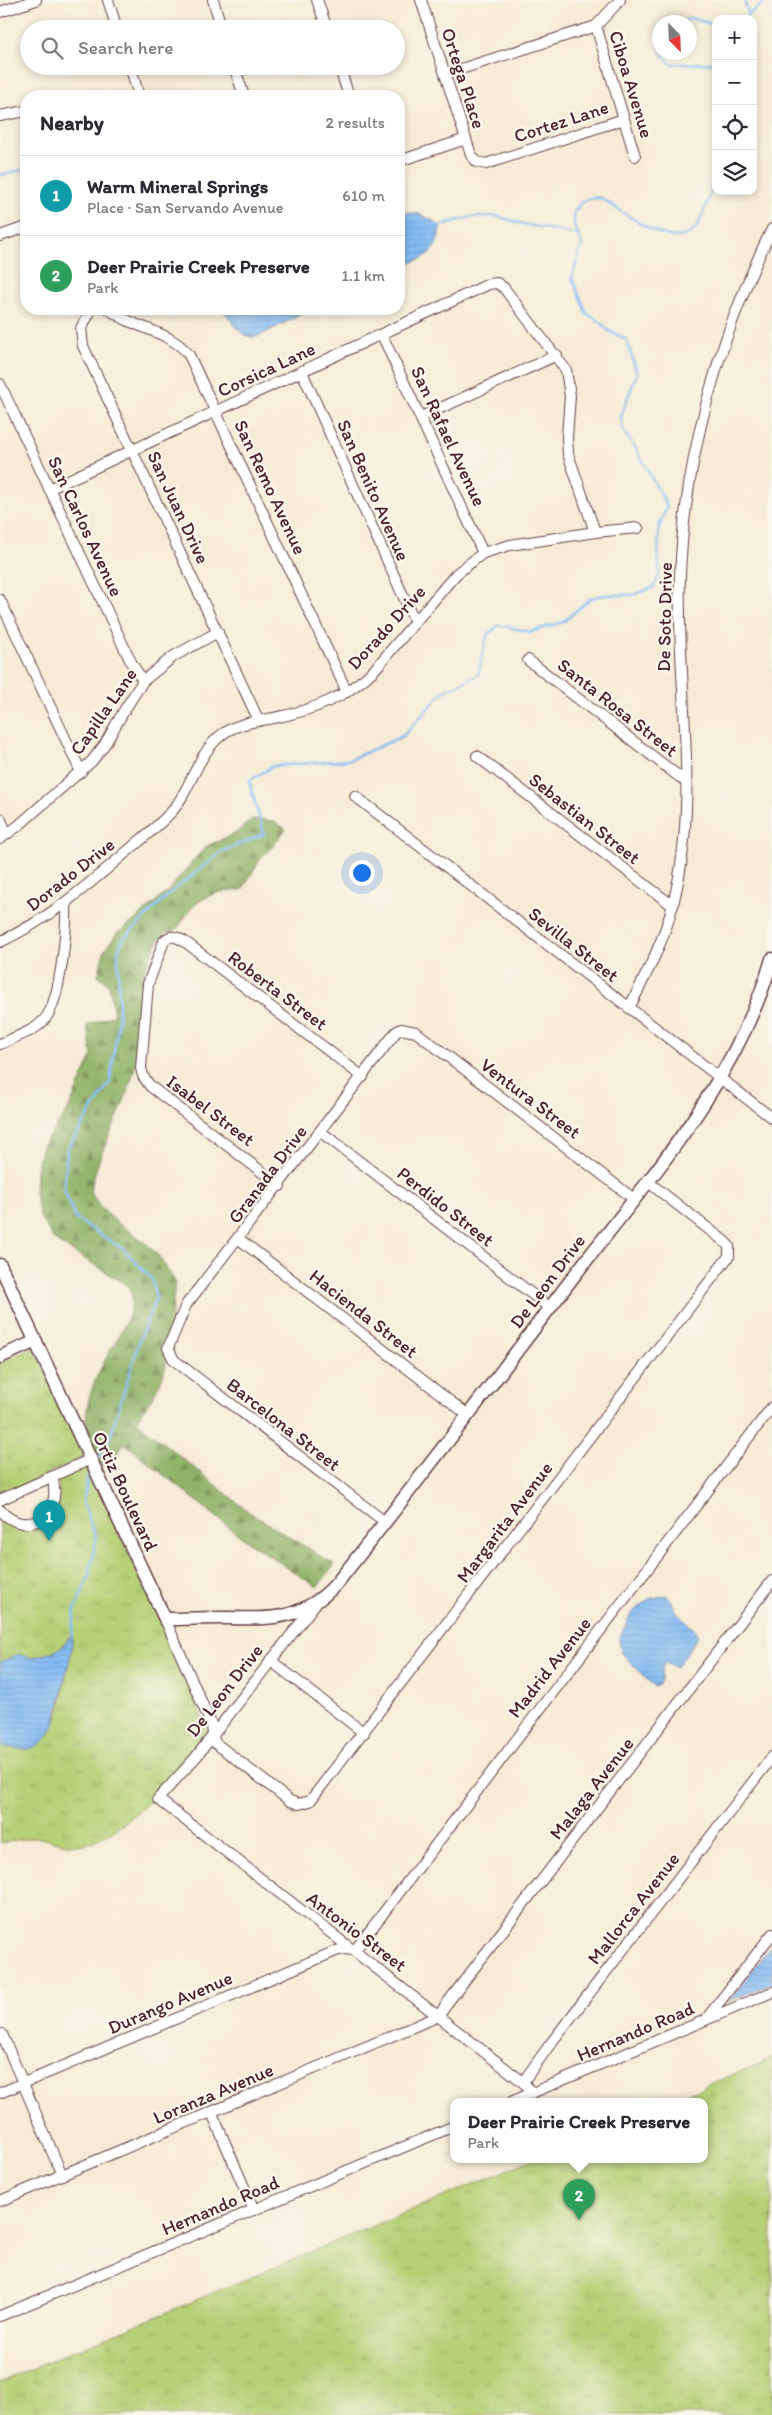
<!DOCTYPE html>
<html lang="en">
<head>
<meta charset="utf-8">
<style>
	body { margin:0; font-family:Itim,sans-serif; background:#f7f7f7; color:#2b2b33 }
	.controls { position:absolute; right:15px; top:15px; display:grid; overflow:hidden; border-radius:10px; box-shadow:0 2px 8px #0003 }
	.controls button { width:45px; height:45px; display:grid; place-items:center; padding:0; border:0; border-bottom:1px solid #e1e1e2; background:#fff; color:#2b2b33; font:25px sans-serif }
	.compass { position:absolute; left:652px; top:15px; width:45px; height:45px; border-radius:50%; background:#fff; box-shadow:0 2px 8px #0003; rotate:157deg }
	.you { position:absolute; left:361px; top:872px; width:18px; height:18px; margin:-12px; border:4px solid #fff; border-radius:50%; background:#1a73e8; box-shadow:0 0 0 8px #1a73e833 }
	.badge { display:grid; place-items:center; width:32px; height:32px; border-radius:50%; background:#db2777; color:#fff; font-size:16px; font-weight:700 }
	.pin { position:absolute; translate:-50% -41px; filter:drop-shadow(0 1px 2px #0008) }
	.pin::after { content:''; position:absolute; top:26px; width:18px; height:15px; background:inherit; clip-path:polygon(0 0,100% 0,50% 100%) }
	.popup { position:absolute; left:450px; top:2098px; width:258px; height:65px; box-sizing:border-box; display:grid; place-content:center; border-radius:10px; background:#fff; filter:drop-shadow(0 1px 4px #0005); font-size:16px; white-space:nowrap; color:#7c7c81 }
	.popup b { font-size:19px; color:#2b2b33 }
	.popup::after { content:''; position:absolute; left:50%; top:100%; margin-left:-10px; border:10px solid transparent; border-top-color:#fff }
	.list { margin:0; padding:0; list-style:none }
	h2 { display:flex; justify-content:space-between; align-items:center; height:65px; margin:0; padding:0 20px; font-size:21px }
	h2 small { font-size:16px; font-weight:400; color:#7c7c81 }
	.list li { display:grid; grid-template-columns:32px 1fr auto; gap:15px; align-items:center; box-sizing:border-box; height:80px; padding:0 20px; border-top:1px solid #e1e1e2 }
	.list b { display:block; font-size:19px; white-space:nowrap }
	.list p { margin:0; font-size:16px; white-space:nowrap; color:#7c7c81 }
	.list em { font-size:16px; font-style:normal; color:#7c7c81 }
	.icon { flex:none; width:28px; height:28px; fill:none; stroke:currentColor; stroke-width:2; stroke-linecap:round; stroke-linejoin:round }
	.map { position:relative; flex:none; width:772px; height:2415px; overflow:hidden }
	.search { position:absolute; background:#fff; box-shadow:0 2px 8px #0003; left:20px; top:20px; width:385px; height:55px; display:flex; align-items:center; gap:12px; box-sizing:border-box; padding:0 18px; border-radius:28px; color:#7c7c81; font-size:19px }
	.panel { position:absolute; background:#fff; box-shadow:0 2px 8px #0003; left:20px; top:90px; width:385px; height:225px; border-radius:20px }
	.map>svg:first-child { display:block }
</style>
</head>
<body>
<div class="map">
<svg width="772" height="2415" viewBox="0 0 772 2415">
	<defs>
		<pattern id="forest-firs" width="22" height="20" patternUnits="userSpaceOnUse" patternTransform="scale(1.25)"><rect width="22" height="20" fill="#90b267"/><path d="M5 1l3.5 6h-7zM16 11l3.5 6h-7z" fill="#789055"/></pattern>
		<pattern id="park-tufts" width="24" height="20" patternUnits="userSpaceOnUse" patternTransform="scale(1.25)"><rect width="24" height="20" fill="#b6d076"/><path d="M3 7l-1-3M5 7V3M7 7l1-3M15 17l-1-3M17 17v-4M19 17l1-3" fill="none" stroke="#9eb266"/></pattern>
		<pattern id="water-rules" width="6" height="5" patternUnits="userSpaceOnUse" patternTransform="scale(1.25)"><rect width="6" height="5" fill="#82bbf3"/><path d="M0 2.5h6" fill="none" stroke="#72a0d0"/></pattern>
	</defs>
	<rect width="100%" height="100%" fill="#fbf7ec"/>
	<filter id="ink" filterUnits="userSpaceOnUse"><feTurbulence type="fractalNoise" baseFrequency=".02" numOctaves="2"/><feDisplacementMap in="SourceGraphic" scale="10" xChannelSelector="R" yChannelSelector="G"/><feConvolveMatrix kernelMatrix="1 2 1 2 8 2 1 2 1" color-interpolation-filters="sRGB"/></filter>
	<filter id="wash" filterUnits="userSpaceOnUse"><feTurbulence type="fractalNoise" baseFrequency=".0096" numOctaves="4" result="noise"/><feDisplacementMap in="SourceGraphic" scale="20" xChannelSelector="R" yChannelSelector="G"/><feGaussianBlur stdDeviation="1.12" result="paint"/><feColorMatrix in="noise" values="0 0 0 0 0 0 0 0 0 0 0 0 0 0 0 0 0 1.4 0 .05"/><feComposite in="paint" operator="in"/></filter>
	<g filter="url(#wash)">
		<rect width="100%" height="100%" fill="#f6ebd6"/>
		<!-- forest -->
		<path fill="url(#forest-firs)" stroke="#6d6849" d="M 252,819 L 274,821 L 286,829 L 271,849 L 262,856 L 242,890 C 225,889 202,895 191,909 C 185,916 181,925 174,932 L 166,932 C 136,964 144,1013 138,1053 C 131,1092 114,1122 100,1158 C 96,1168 93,1180 90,1191 C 108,1222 124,1225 149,1246 C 160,1255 167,1270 175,1281 L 170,1333 L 163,1345 C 163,1350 166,1351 166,1356 C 167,1380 149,1402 136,1421 L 249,1512 L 335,1565 L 317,1587 L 244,1539 L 124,1443 L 111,1466 L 99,1465 C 71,1418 94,1379 118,1337 C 127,1320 136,1305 130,1287 L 54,1240 L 40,1217 L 35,1193 L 36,1171 L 42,1146 L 68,1110 L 92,1056 L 87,1025 L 114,1015 L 109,984 L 98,976 L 104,951 L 117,933 L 133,922 L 169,890 L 205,847 L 236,833 Z"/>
		<!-- park -->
		<g fill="url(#park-tufts)" stroke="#807850">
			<polygon points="34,1347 84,1457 0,1495 0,1363"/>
			<path d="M 88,1465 L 162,1624 L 209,1734 C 180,1770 130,1832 84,1844 C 70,1848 54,1839 39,1838 C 27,1837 13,1841 1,1843 L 0,1745 L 34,1746 L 49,1735 L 59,1714 L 72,1641 L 69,1637 L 64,1645 L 54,1652 L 30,1658 L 18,1655 L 0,1662 L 0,1516 C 6,1523 13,1523 22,1525 C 51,1529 66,1508 57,1480 Z"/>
			<polygon points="772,2058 772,2415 0,2415 0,2382 533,2159 704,2159 704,2101 670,2101"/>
		</g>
		<!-- water -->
		<g fill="url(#water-rules)" stroke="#666d8f">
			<path d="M 405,212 L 419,214 L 432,220 L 440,227 C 437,258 424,256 399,268 L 399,214 Z"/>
			<path d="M 221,309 L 312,309 L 259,336 C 239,342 233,318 221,309 Z"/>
			<path d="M 666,1595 C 673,1599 674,1609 679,1615 C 686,1623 694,1626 698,1636 L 677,1667 L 665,1663 C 658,1672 666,1682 654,1687 L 621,1652 L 619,1639 L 630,1615 L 638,1607 L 649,1599 Z"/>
			<path d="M 69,1637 L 72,1637 C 73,1651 68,1665 65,1678 C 56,1715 56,1764 0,1745 L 0,1662 L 19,1654 L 30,1658 L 54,1652 L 64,1645 Z"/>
			<polygon points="772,1945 772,1983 728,2002"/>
		</g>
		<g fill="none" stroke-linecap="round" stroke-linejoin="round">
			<!-- stream -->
			<g stroke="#82bbf3" stroke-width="2.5">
				<polyline points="744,0 749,14"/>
				<polyline points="743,19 767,0"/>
				<polyline points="683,22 690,18 716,25"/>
				<polyline points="660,52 671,64 712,63 716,67"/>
				<polyline points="0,175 26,169"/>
				<polyline points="434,227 471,217 496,216 523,224 579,235"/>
				<path d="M 98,1458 L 110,1437 L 142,1333 L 156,1298 L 152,1279 L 123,1249 L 76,1219 L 64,1190 L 67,1149 L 110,1082 L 119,1015 L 118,951 L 123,939 L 170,893 L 223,851 L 264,834 L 249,781 L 273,766 L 349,760 L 403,736 L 443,692 L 478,675 L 487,635 L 499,625 L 530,632 L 563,622 L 591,598 L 604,595 L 633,595 L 654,587 L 660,572 L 658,559 L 659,527 L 667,506 L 635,447 L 623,431 L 621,416 L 637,373 L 626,339 L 607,330 L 601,322 L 587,314 L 572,278 L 582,244 L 574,225 L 574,212 L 582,202 L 591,198 L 601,198 C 621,210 675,256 696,228 C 704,216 710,191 716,177"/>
				<polyline points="72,1637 75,1609 89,1576 96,1539 83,1502 88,1476"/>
			</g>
		</g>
	</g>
	<g filter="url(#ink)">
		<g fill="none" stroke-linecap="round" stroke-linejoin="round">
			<!-- minor casing -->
			<g stroke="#643e45" stroke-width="12">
				<g id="minor">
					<polyline points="108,0 117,29"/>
					<polyline points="213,0 222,29"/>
					<polyline points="317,0 327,29"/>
					<polyline points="421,0 471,155 477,162 486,164 624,119"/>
					<polyline points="620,0 596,26 635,156"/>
					<polyline points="0,12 36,0"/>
					<polyline points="130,66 139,96"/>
					<polyline points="234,66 244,96"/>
					<polyline points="339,66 349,96"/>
					<polyline points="445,74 596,26"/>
					<polyline points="0,116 26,111"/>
					<polyline points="399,161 466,139"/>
					<polyline points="0,236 26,227"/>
					<polyline points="92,309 81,328 83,346 259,721"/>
					<path d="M 109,309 C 133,329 170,330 189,355 L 347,692"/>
					<polyline points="382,335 483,553"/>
					<polyline points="302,372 415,622"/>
					<polyline points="0,384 132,664 143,681"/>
					<polyline points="421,417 557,355"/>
					<polyline points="49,489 489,284 497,283 504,288 566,370 570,396 567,437 568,454 595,532"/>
					<polyline points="0,600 81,772"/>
					<polyline points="528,660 686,782"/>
					<polyline points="477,756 673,906"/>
					<polyline points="355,796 772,1118"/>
					<polyline points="0,818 7,834"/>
					<polyline points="0,839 18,826 92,761 105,744 125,709 143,681 174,656 218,632"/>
					<path d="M 0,942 C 49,919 83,889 123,855 C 140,840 159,826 174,809 C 192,786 199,750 224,733 C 238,723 258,721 274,718 C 313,710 346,698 375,669 L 456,574 L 483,553 L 510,545 L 595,532 L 638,528"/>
					<path d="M 629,1008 C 646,975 664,941 673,904 C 701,797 676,684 680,574 C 685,456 719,336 772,229"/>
					<path d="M 0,1044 C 14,1037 34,1032 44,1020 C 61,1002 67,928 66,903"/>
					<polyline points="321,1132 550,1308"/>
					<path d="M 280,1186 L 150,1086 L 143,1076 L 141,1068 L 148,984 L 164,941 C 172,932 180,939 188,944 L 363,1077"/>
					<polyline points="239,1239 468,1415"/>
					<polyline points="0,1500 91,1459"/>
					<path d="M 0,1510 C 27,1540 64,1515 52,1477"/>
					<polyline points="385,1522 174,1360 168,1348 186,1305 396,1032 401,1029 416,1032 634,1199"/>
					<polyline points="316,1603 196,1757 158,1799 523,2082 532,2093"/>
					<polyline points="165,1619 212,1726 214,1742 290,1801 299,1804 310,1801 729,1256 729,1246 724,1241 647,1181"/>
					<polyline points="270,1660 364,1733"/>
					<polyline points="707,2018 772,1934"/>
					<polyline points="2,2034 62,2175"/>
					<polyline points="523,2082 551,2043 772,1757"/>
					<polyline points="0,2093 336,1951 343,1949 355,1950 772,1407"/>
					<polyline points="513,2101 772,1992"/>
					<polyline points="212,2113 254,2210"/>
					<polyline points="0,2201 439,2016 448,2002 772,1581"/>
					<polyline points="0,2316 454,2126"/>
				</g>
			</g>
			<!-- tertiary casing -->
			<g stroke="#643e45" stroke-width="15">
				<g id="tertiary">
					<path d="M 0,1265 L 165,1619 C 184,1619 204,1618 223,1618 C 271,1619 303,1621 337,1583 C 418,1481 496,1379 574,1276 C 650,1178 737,1081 772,959"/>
					<polyline points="0,1357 36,1341"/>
				</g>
			</g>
			<!-- minor -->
			<use href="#minor" stroke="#fff" stroke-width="10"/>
			<!-- tertiary -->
			<use href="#tertiary" stroke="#fff" stroke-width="12"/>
		</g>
	</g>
	<g text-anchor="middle" stroke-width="4.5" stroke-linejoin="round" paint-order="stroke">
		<!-- street labels -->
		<g font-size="19" fill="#4a1f2b" stroke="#fbf7ec">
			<text transform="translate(464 78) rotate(72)" y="7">Ortega Place</text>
			<text transform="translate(632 84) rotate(73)" y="7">Ciboa Avenue</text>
			<text transform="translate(561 121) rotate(-18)" y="7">Cortez Lane</text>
			<text transform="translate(266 369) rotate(-25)" y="7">Corsica Lane</text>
			<text transform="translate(449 436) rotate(65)" y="7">San Rafael Avenue</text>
			<text transform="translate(271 487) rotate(65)" y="7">San Remo Avenue</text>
			<text transform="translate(374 490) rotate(66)" y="7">San Benito Avenue</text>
			<text transform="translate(179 507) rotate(65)" y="7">San Juan Drive</text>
			<text transform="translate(86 526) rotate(65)" y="7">San Carlos Avenue</text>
			<text transform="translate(664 617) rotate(-89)" y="7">De Soto Drive</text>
			<text transform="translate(386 627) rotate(-48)" y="7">Dorado Drive</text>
			<text transform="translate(618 707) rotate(38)" y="7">Santa Rosa Street</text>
			<text transform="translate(103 711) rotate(-55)" y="7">Capilla Lane</text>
			<text transform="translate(585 818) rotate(38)" y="7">Sebastian Street</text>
			<text transform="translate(70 874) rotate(-38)" y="7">Dorado Drive</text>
			<text transform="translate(574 944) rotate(38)" y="7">Sevilla Street</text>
			<text transform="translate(278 990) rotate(37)" y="7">Roberta Street</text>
			<text transform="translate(531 1098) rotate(37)" y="7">Ventura Street</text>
			<text transform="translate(211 1110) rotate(37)" y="7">Isabel Street</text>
			<text transform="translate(267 1174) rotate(-53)" y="7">Granada Drive</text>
			<text transform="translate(446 1206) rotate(38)" y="7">Perdido Street</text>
			<text transform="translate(547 1281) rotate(-53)" y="7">De Leon Drive</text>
			<text transform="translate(364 1313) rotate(38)" y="7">Hacienda Street</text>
			<text transform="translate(284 1424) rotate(38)" y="7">Barcelona Street</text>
			<text transform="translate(126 1491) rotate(65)" y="7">Ortiz Boulevard</text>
			<text transform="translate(504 1522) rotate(-53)" y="7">Margarita Avenue</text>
			<text transform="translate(549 1667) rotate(-52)" y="7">Madrid Avenue</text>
			<text transform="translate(224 1690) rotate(-52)" y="7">De Leon Drive</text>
			<text transform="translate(591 1788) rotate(-52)" y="7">Malaga Avenue</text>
			<text transform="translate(633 1908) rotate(-52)" y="7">Mallorca Avenue</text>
			<text transform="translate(357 1931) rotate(37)" y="7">Antonio Street</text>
			<text transform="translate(170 2002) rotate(-23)" y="7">Durango Avenue</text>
			<text transform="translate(635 2031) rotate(-23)" y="7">Hernando Road</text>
			<text transform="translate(213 2093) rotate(-23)" y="7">Loranza Avenue</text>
			<text transform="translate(220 2205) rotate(-23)" y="7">Hernando Road</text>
		</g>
	</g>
</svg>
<div class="controls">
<button>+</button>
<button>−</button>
<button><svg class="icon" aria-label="locate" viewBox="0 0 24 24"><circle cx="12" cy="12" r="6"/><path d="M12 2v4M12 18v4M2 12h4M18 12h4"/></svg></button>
<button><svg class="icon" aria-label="layers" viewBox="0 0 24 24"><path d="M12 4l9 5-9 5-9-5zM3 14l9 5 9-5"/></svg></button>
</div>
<svg class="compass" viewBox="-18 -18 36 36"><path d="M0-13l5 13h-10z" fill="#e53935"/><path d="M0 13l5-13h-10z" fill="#7c7c81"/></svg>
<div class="you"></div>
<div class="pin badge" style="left:49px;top:1541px;background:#0f9aa8">1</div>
<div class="pin badge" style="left:579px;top:2220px;background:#2e9e5b">2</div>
<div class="popup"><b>Deer Prairie Creek Preserve</b>Park</div>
<div class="search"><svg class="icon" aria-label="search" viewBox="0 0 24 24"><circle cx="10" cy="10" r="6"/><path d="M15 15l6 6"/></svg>Search here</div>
<section class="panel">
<h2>Nearby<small>2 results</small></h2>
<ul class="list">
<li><span class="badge" style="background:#0f9aa8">1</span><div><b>Warm Mineral Springs</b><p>Place · San Servando Avenue</p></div><em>610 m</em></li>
<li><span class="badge" style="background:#2e9e5b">2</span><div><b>Deer Prairie Creek Preserve</b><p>Park</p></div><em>1.1 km</em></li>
</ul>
</section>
</div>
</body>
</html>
